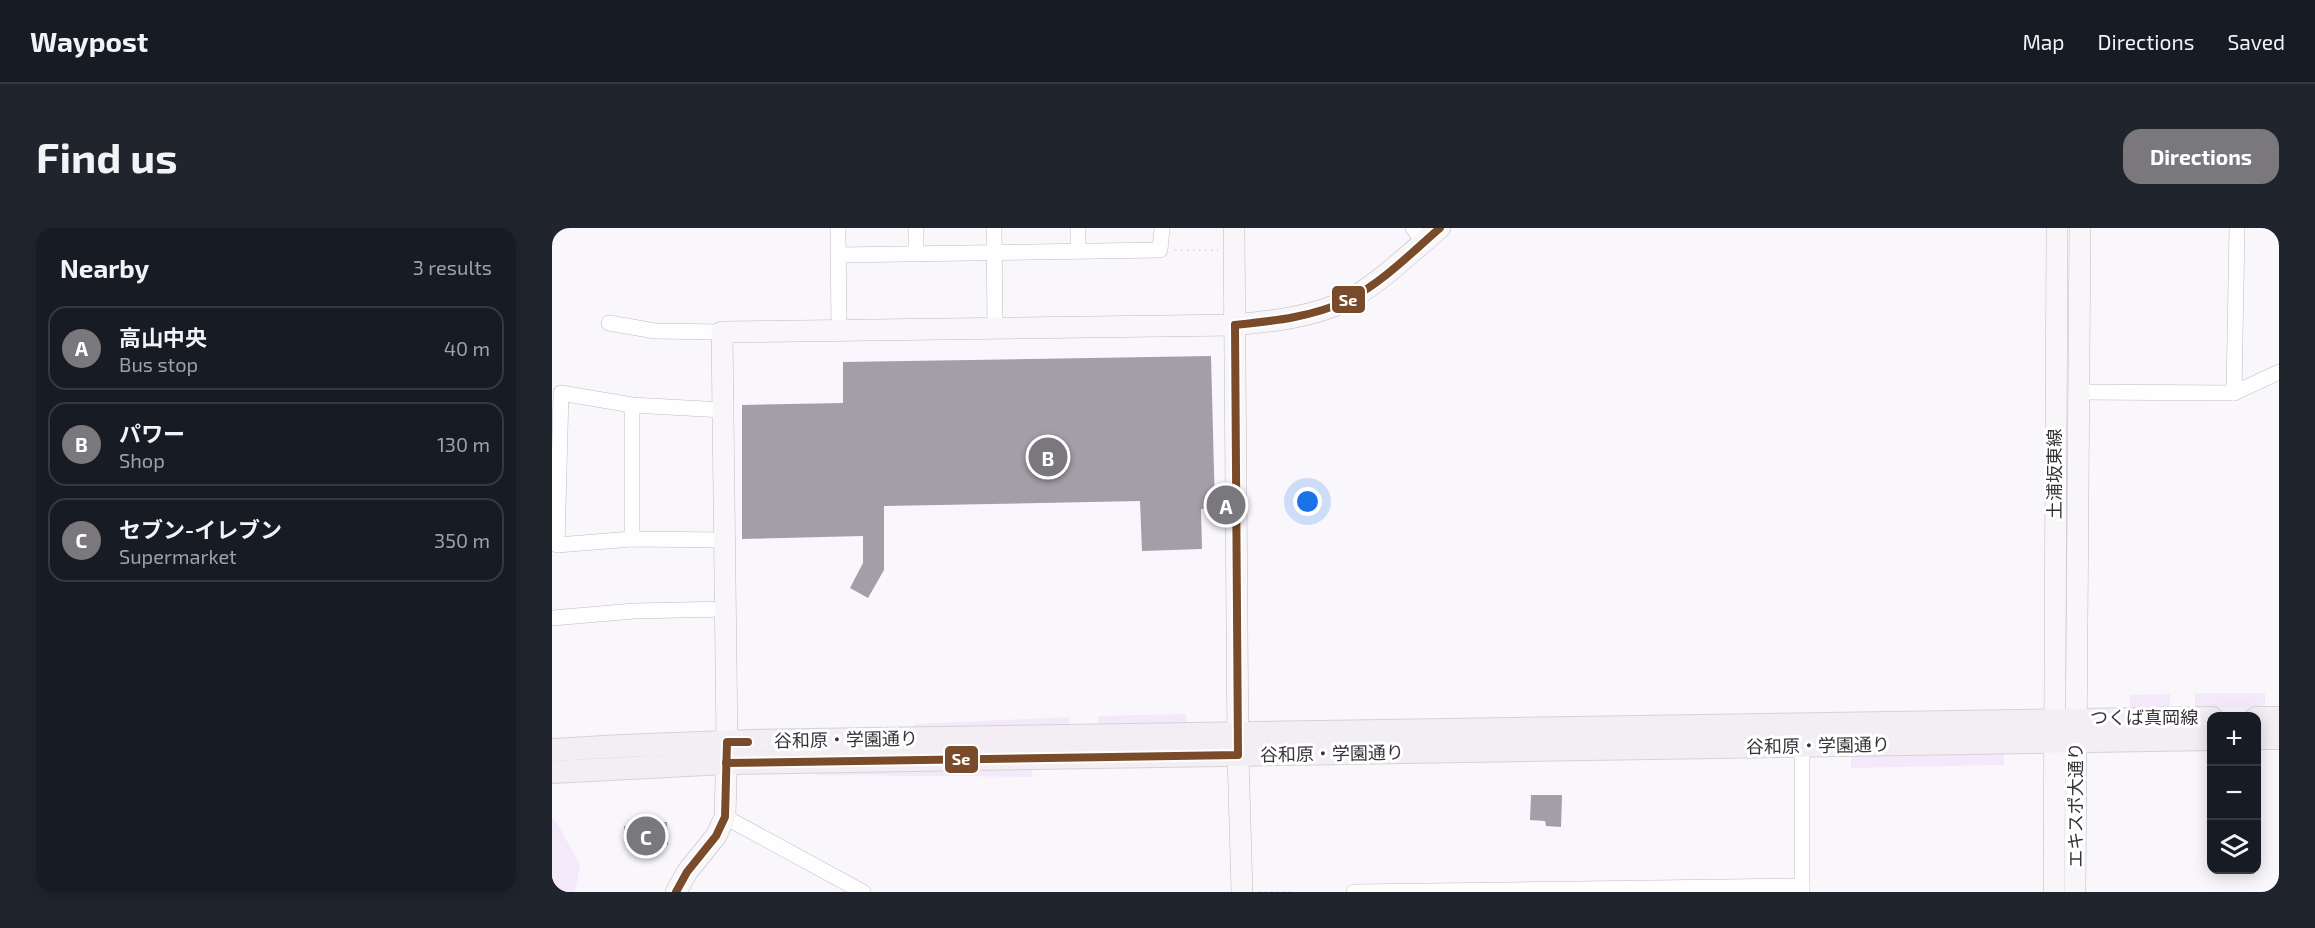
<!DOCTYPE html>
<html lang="en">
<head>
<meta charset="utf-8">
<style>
	body { margin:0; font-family:"Exo 2","Noto Sans JP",sans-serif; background:#20242c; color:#f1f3f6 }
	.controls { position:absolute; right:18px; bottom:18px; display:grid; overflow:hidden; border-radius:12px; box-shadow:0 3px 15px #0003 }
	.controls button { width:54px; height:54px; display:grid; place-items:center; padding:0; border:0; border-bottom:2px solid #363941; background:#171b24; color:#f1f3f6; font:30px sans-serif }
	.you { position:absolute; left:756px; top:274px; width:21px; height:21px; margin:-15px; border:4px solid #fff; border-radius:50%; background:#1a73e8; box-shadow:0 0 0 9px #1a73e833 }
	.badge { display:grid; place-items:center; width:39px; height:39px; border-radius:50%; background:#7a787c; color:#fff; font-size:20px; font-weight:700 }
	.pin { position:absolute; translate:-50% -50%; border:3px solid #fff; box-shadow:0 2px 6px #0006 }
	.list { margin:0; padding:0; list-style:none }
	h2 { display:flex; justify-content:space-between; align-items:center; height:78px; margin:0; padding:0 24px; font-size:26px }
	h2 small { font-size:20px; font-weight:400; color:#9ea1a6 }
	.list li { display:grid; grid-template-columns:39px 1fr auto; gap:18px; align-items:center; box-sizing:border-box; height:84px; margin:0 12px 12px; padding:0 12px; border:2px solid #363941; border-radius:18px }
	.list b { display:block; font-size:22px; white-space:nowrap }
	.list p { margin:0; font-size:20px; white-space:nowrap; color:#9ea1a6 }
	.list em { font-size:20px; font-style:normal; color:#9ea1a6 }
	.icon { flex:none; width:33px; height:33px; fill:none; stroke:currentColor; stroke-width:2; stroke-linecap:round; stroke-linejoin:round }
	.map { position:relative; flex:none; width:1727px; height:664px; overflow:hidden; border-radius:18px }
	header { display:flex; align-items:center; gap:36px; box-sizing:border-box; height:84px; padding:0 30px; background:#171b24; border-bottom:2px solid #363941 }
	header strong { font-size:28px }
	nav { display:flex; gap:33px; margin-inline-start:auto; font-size:21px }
	.intro { display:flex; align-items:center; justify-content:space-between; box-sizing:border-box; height:144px; padding:0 36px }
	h1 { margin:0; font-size:42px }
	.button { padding:15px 27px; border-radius:18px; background:#7a787c; color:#fff; font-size:21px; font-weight:700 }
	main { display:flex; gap:36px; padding:0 36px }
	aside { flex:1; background:#171b24; border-radius:18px; box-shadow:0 3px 15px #0003 }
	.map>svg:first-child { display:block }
</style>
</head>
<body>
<header>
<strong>Waypost</strong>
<nav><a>Map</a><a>Directions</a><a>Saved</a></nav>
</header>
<div class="intro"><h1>Find us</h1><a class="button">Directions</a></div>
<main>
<aside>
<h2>Nearby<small>3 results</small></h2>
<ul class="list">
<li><span class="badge">A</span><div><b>高山中央</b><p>Bus stop</p></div><em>40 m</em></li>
<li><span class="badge">B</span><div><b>パワー</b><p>Shop</p></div><em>130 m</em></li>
<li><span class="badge">C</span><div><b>セブン-イレブン</b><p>Supermarket</p></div><em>350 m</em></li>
</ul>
</aside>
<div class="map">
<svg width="1727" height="664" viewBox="0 0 1727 664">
	<rect width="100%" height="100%" fill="#faf7fc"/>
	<!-- green -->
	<g fill="#f3e9fb">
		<polygon points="1643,465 1713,465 1713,479 1643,480"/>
		<polygon points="1618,466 1618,480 1578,481 1578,467"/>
		<polygon points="634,486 635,497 547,499 546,488"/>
		<polygon points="517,489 517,499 361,501 362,496"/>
		<polygon points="1452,523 1452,537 1299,540 1299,526"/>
		<polygon points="480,539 480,549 265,547 264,542"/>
		<polygon points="0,591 4,593 28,637 23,664 0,664"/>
	</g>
	<!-- building -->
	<g fill="#a49ea8">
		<polygon points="659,128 663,281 649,281 650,321 590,323 588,273 332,278 332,342 316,370 298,360 311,335 311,308 190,311 190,177 291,175 291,134"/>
		<polygon points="979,567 1010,567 1009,599 994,598 993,593 978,592"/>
		<polygon points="115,594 116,617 73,618 72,598 80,598 80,595"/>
	</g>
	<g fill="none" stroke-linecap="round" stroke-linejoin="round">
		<!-- street casing -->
		<g stroke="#bebcc0" stroke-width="16">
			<g id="street">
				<polyline points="286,0 287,101"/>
				<polyline points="364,0 364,25"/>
				<polyline points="442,0 443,99"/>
				<polyline points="861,0 871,14"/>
				<polyline points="526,22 526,0"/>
				<polyline points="286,27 608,22 610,0"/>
				<polyline points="57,95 103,103 170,104"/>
				<polyline points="1527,164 1682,165 1727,144"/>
				<polyline points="1682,165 1685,0"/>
				<polyline points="171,182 80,177 9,165 5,317 80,311 173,312"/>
				<polyline points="80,311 80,177"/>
				<polyline points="0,390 82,383 174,381"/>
				<polyline points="173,589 311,664"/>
				<polyline points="802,664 1250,658"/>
				<polyline points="1250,664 1250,518"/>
			</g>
		</g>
		<!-- secondary casing -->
		<g stroke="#bebcc0" stroke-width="22">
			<g id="secondary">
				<polyline points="682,0 686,527 690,664"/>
				<path d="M 124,664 L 135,644 L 164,608 L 173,589 L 175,514 L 170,104 L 683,97 C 722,93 761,89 796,72 C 826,57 861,22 888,0"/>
				<polyline points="1502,664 1505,0"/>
				<polyline points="1523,664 1528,0"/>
			</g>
		</g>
		<!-- primary casing -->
		<g stroke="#d5d3d6" stroke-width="24">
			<g id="primary">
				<polyline points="1704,490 1727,490"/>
				<polyline points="1704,510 1727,510"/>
				<polyline points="0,522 70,518 201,513 1660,490"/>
				<polyline points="0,544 174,535 1660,511"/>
			</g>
		</g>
		<!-- path -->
		<g stroke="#dcdcdd" stroke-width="2" stroke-dasharray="1.5 4.5" stroke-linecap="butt">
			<polyline points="623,22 666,22"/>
			<polyline points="707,664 739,664"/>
		</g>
		<!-- street -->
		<use href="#street" stroke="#fefeff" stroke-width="15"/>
		<!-- secondary -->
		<use href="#secondary" stroke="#f8f6f9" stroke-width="21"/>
		<!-- primary -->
		<use href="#primary" stroke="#f2eef4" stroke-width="22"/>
		<!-- bus-1 casing -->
		<g stroke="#fff" stroke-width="12">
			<g id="bus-1">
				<path d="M 683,97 C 721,93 761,89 796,72 C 831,54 859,25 888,0"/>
				<polyline points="174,535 686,527 683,97"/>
				<polyline points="124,664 135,644 164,608 173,589 175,514 196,514"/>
			</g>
		</g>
		<!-- bus-1 -->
		<use href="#bus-1" stroke="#7a4b2a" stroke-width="8"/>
	</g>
	<g text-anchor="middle" stroke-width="6" stroke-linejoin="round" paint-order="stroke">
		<!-- street labels -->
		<g font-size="18" fill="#353337" stroke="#fff">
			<text transform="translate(1503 246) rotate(-90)" y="6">土浦坂東線</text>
			<text x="1592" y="496">つくば真岡線</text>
			<text transform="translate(294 512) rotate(-1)" y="6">谷和原・学園通り</text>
			<text transform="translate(1266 518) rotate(-1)" y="6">谷和原・学園通り</text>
			<text transform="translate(780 526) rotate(-1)" y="6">谷和原・学園通り</text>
			<text transform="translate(1524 577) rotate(-90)" y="6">エキスポ大通り</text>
		</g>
	</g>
	<g stroke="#fff" stroke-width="2">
		<rect x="779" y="57" width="35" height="29" rx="6" fill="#7a4b2a"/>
		<rect x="392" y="517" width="35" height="29" rx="6" fill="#7a4b2a"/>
	</g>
	<g font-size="16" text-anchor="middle" font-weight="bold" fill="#fff">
		<text x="796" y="78">Se</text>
		<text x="409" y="537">Se</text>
	</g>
</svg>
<div class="controls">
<button>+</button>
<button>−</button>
<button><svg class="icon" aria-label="layers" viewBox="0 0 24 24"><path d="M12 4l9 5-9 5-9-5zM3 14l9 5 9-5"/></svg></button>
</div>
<div class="you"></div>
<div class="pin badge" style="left:674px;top:277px">A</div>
<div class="pin badge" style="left:496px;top:229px">B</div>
<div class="pin badge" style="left:94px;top:608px">C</div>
</div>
</main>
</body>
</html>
